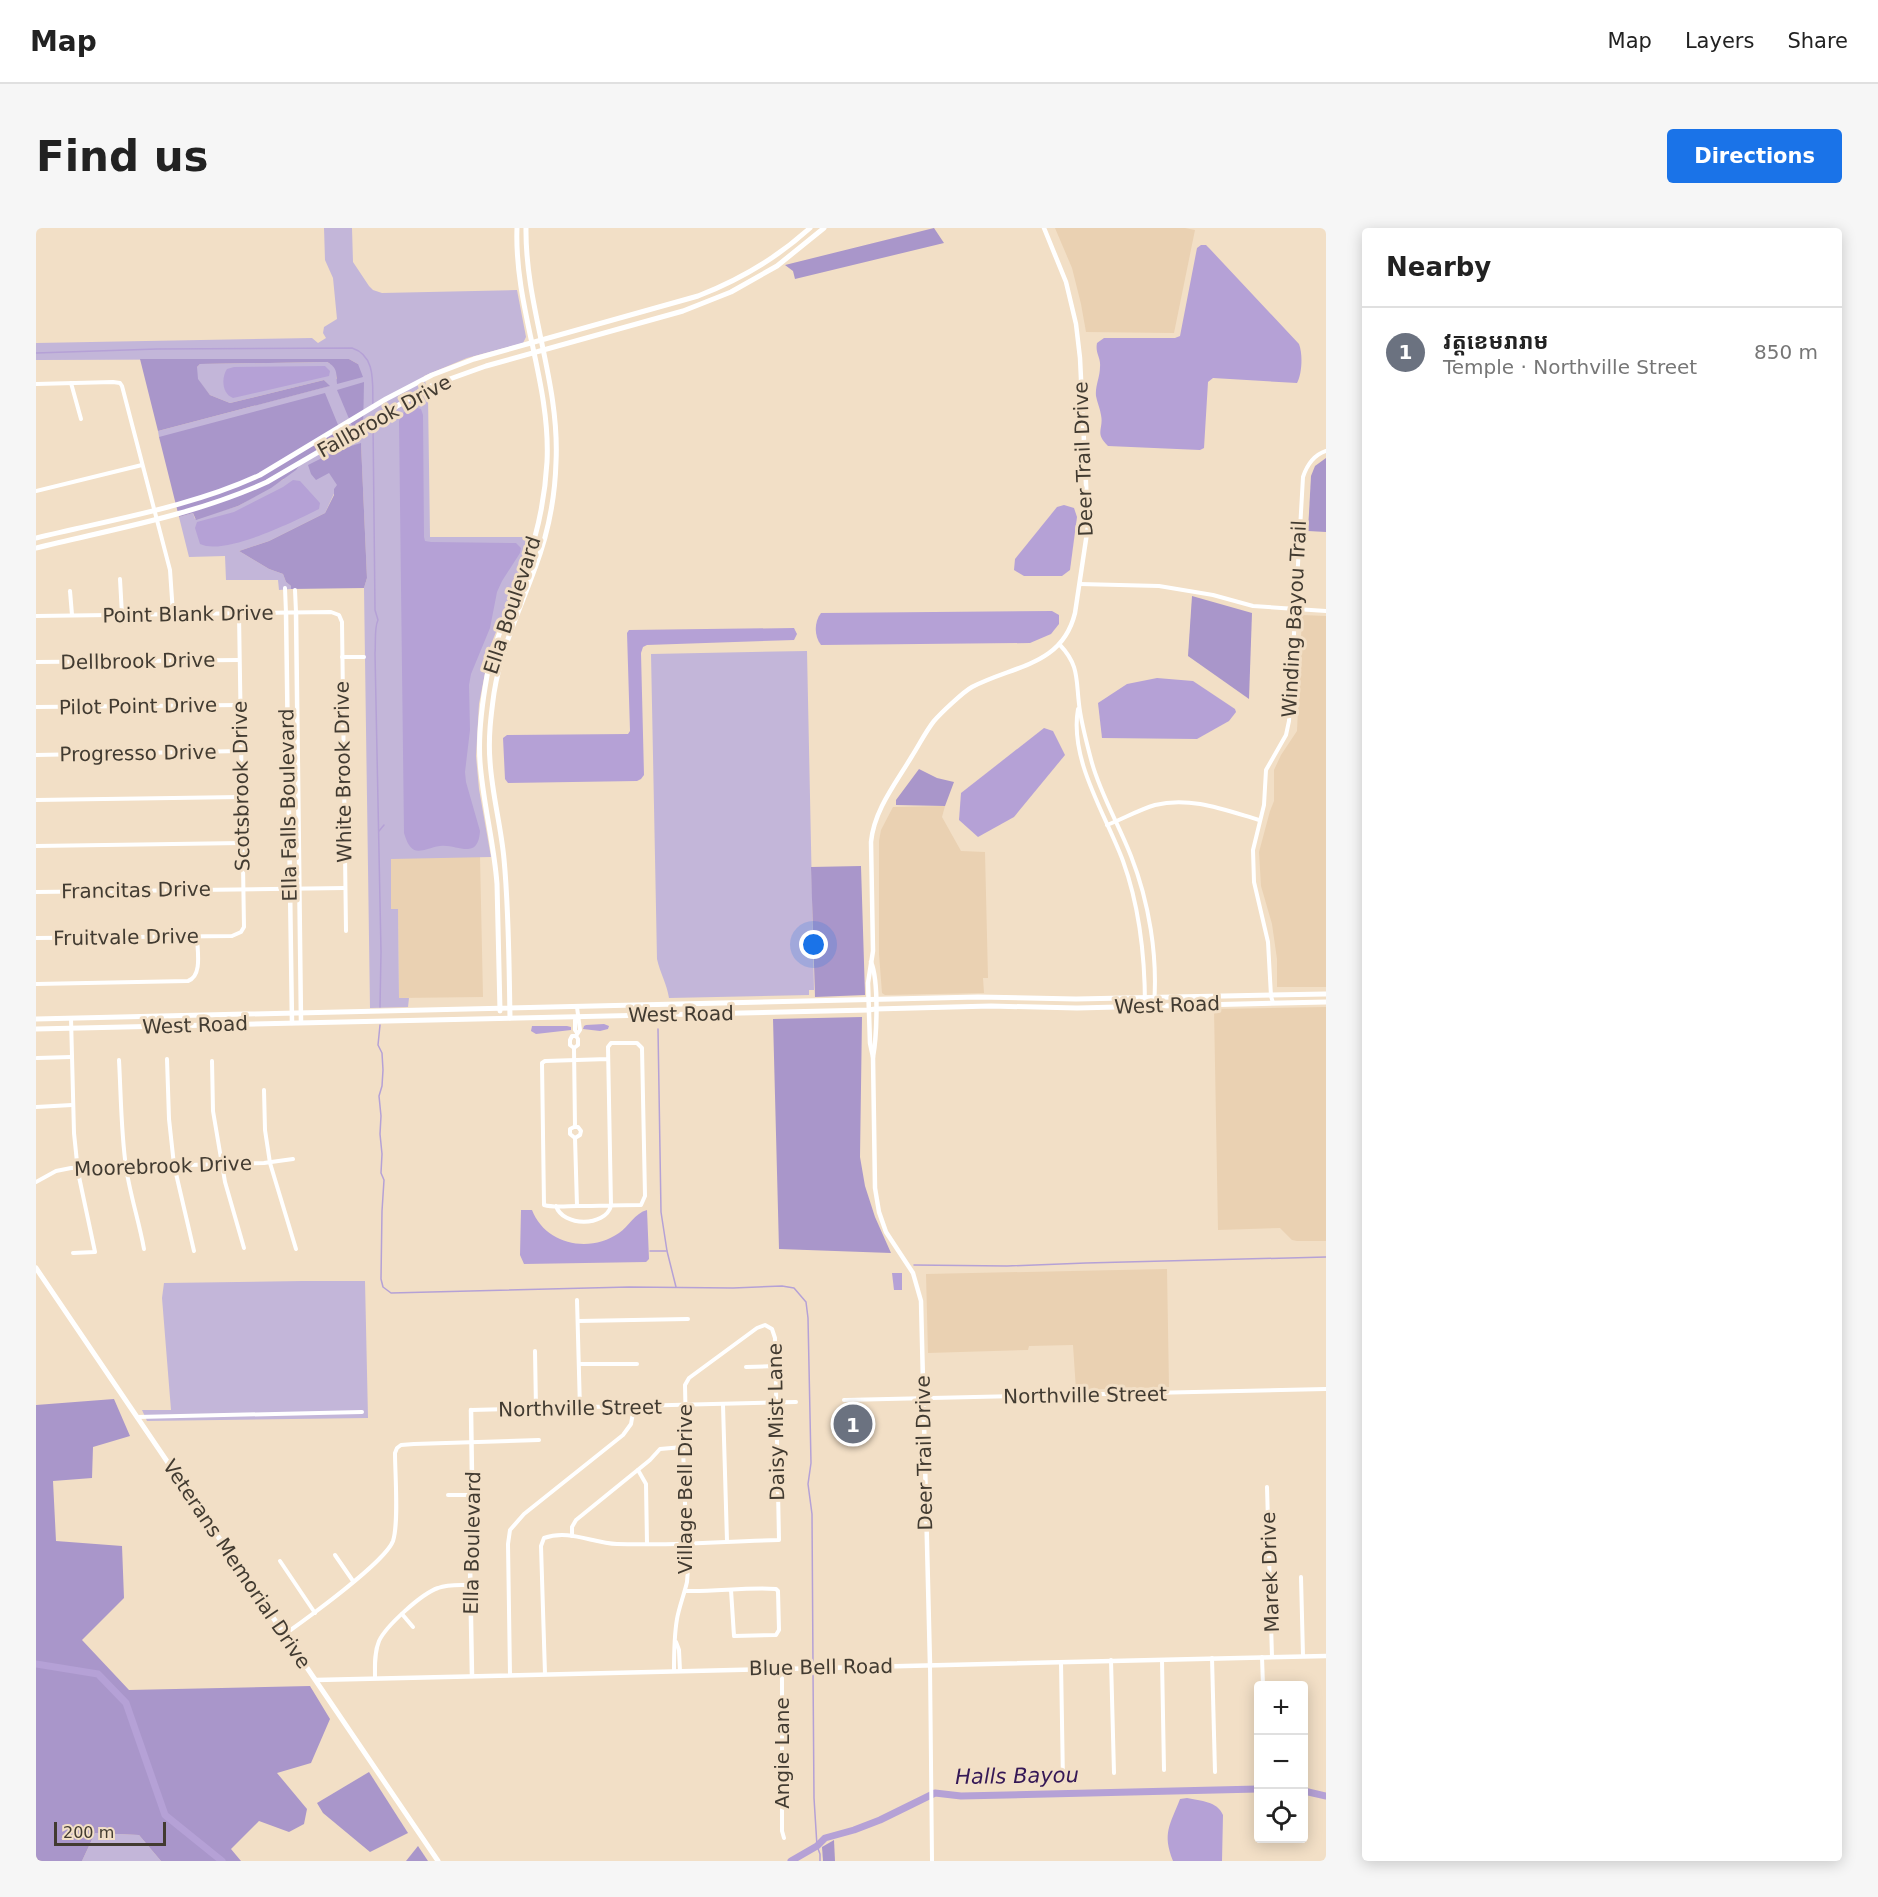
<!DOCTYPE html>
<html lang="en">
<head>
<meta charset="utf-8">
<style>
	body { margin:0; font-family:"DejaVu Sans","Noto Sans Khmer",sans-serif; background:#f6f6f6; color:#222 }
	.controls { position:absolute; right:18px; bottom:18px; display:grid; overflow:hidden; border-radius:6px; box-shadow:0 3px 15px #0003 }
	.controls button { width:54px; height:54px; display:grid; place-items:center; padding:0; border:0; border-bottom:2px solid #e0e0e0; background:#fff; color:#222; font:30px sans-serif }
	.scale { position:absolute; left:18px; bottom:15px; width:112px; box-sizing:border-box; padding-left:6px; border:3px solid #423b31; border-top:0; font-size:16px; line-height:21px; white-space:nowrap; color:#423b31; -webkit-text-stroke:4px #f2dfc6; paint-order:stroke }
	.you { position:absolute; left:778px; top:717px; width:21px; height:21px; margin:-15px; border:4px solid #fff; border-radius:50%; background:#1a73e8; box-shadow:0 0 0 9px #1a73e833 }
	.badge { display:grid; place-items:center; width:39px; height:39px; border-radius:50%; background:#1a73e8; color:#fff; font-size:20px; font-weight:700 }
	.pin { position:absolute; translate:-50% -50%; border:3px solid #fff; box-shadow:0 2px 6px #0006 }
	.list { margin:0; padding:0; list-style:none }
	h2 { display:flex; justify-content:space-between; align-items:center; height:78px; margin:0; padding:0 24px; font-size:26px }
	h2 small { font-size:20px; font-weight:400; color:#767676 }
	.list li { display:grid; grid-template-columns:39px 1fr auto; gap:18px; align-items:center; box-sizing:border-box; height:90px; padding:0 24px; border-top:2px solid #e0e0e0 }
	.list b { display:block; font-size:22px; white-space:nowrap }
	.list p { margin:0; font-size:20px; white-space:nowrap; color:#767676 }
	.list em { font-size:20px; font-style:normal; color:#767676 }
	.icon { flex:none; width:33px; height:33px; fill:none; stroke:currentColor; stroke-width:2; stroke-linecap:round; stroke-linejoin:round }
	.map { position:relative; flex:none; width:1290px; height:1633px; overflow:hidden; border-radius:6px }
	header { display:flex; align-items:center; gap:36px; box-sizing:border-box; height:84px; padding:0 30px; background:#fff; border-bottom:2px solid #e0e0e0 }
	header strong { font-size:28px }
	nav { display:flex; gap:33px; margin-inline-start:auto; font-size:21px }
	.intro { display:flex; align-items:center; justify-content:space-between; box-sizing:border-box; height:144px; padding:0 36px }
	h1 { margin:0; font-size:42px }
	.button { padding:15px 27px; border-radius:6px; background:#1a73e8; color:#fff; font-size:21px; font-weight:700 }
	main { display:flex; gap:36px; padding:0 36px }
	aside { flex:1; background:#fff; border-radius:6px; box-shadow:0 3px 15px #0003 }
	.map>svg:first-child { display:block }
</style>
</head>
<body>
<header>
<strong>Map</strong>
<nav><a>Map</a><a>Layers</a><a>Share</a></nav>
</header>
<div class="intro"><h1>Find us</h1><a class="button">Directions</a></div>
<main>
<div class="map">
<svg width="1290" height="1633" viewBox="0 0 1290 1633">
	<rect width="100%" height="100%" fill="#f2dfc6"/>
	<!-- built -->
	<g fill="#ead1b2">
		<polygon points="1019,0 1149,0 1159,2 1138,105 1050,104 1045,76 1036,40"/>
		<polygon points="1266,387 1290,388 1290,759 1241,759 1241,731 1236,696 1225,658 1223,624 1234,583 1238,573 1238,542 1245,527 1261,503"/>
		<polygon points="909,578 906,589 925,623 949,624 952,750 947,750 948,765 849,767 846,765 843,726 843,613 845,602 857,579"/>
		<polygon points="444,628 447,769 363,770 362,682 355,681 355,630"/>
		<polygon points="1290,779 1290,1013 1261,1013 1256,1012 1244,1000 1182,1002 1178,781"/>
		<polygon points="1131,1041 1133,1159 1040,1162 1037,1117 993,1118 992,1122 892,1125 890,1046"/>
	</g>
	<!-- green -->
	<g fill="#c3b6d9">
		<path d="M 288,0 L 316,0 L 317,34 L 333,58 L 337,62 L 346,65 L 481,62 L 490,109 L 487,115 L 431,130 L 388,148 L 392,167 L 394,309 L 496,309 L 486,339 L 454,419 L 443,476 L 440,528 L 443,561 L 455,629 L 355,631 L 355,681 L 362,681 L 363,770 L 373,770 L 372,779 L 334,780 L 328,360 L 331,350 L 325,216 L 302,222 L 293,244 L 302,257 L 289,285 L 233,313 L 203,323 L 233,341 L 247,346 L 250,354 L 255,358 L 255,361 L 243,362 L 242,352 L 190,352 L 189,328 L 153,329 L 143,289 L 157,285 L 159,291 L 202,278 L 248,251 L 123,209 L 122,203 L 293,158 L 288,152 L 194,175 L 174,167 L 161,151 L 161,139 L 164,136 L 291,134 C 299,138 303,142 300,151 L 322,136 L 313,131 L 0,132 L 0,115 L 276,110 L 282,115 L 290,110 L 287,105 L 288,99 L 301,91 L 297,50 L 289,32 Z"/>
		<path d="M 771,423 L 778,762 L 773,762 L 773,767 L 633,770 C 631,756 624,745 621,731 L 615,426 Z"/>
		<polygon points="267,1053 329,1053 332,1190 111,1193 106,1182 135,1182 126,1070 128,1055"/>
		<polygon points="59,1605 103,1607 125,1633 46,1633"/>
	</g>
	<!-- forest -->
	<g fill="#a996ca">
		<polygon points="898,0 908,15 759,51 757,43 749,37"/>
		<path d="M 104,131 L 313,131 L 322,136 L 327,149 L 301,156 C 300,145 302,140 291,134 L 164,136 L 161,139 L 162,151 L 174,167 L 194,175 L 288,152 L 294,158 L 122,203 Z"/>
		<polygon points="328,154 327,204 319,205 301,162"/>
		<polygon points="289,165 307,209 270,229 260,242 235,260 202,278 160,292 157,285 143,289 123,209"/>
		<polygon points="325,215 331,350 328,360 255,361 255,358 250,354 247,346 233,341 203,323 233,313 289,285 298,267 298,261 301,257 293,245 280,252 275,246 272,237 302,222"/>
		<polygon points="1290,230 1290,304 1272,303 1275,248 1279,238"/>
		<polygon points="1156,368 1216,385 1213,471 1152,428"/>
		<polygon points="883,541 901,550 918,554 909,578 860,577 860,572"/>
		<polygon points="825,638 829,767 779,769 775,639"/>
		<polygon points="826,789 824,929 829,958 839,989 855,1025 743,1021 737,791"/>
		<polygon points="78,1171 94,1208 57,1219 56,1250 17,1253 20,1313 86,1318 88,1370 46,1412 93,1462 274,1458 294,1491 275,1535 241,1545 271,1581 268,1596 253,1604 223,1593 195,1621 205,1633 125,1633 103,1607 59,1605 46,1633 0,1633 0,1177"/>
		<polygon points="333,1544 372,1605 334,1624 287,1585 281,1575"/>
		<polygon points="798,1612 799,1633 787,1633 786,1619"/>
		<polygon points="382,1618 392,1633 370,1633"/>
	</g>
	<!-- water -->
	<g fill="#b5a1d6">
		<path d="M 1165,17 L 1170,17 L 1173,20 L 1263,116 C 1267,126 1266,146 1261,155 L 1177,150 L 1172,154 L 1168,220 L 1164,222 L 1072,218 C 1058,205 1068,201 1065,187 C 1064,180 1061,174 1060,168 C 1059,158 1064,149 1064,139 C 1065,129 1059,126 1061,115 L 1068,110 L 1139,110 L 1144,108 L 1161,20 Z"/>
		<path d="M 289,138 L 294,143 L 293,148 L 197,170 C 186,166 185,150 191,141 L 198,139 Z"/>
		<path d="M 381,180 L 385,181 L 387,187 L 388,309 L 389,313 L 395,314 L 480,315 L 485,320 L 484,325 L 466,353 L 461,364 L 454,400 L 435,446 L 433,457 L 434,502 L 429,544 L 430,554 L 444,603 C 442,634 420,615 404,618 C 385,621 376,632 368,605 L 363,193 C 367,183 370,181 381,180 Z"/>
		<path d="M 257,252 L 264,253 L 284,275 L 283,281 C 259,293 189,328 164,316 L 159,300 L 161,294 L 198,284 L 247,259 Z"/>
		<polygon points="1028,277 1038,280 1041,289 1034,342 1026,348 988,348 978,342 979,331 1021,279"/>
		<path d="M 1016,383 L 1023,387 L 1023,396 L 1015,406 L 994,415 L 785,417 C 778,408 778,394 785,385 Z"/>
		<polygon points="758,400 761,406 758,412 611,417 607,419 605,425 608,547 605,551 601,553 472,555 469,551 467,510 471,507 592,506 594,503 591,405 593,402"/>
		<polygon points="1121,450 1157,453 1199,481 1200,484 1193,493 1161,511 1066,510 1062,475 1091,456"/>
		<polygon points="1008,500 1017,503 1029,527 978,589 942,609 923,592 925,565"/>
		<polygon points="568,796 573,798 572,801 564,803 547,801 548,798 550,797"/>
		<polygon points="496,798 531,798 535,799 535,802 500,806 495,803"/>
		<path d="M 485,982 L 496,982 C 509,1016 553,1026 583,1005 C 593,998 599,985 611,982 L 613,1031 L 610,1034 L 488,1036 L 484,1027 Z"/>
		<polygon points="856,1045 866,1045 866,1062 858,1062"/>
		<path d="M 1151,1570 C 1165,1573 1181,1573 1187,1587 L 1186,1633 L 1137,1633 C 1126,1605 1134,1597 1144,1571 Z"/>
	</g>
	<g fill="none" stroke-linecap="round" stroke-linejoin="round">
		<!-- stream -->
		<g stroke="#b5a1d6" stroke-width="1.5">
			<path d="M 0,125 L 121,121 L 316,120 C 341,128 336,157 337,178"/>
			<path d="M 337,194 L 339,382 L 342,392 C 338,400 340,415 339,425 L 345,724 L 344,779"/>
			<polyline points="343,603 348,597"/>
			<polyline points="344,797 342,817 346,825 347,842 346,858 343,868 345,888 344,906 346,926 345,945 348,952 346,983 345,1051 347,1059 355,1065 593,1059 697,1060 746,1058 758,1060 770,1074 772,1090 775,1235 772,1256 776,1286 777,1438"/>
			<polyline points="622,801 625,984 631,1023 640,1059"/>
			<polyline points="614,1023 630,1023"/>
			<polyline points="878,1037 971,1038 1050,1035 1290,1029"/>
			<polyline points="777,1443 778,1570 781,1618 784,1626 784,1633"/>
		</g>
		<!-- river -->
		<g stroke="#b5a1d6" stroke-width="7">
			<polyline points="0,1436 62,1446 90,1475 129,1587 186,1633"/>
			<polyline points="1268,1563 1290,1568"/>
			<polyline points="755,1633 781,1618 789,1610 818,1602 844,1592 899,1565 925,1568 1222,1561"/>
		</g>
		<!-- minor -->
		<g stroke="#fff" stroke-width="4">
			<polyline points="35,155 45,191"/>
			<polyline points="0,156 77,154 84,155 86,158 134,342 137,386"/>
			<polyline points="0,263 106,237"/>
			<polyline points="84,351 86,387"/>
			<polyline points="1044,356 1123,358 1177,367 1217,378 1290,383"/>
			<polyline points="249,360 250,385"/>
			<polyline points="259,362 260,384"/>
			<polyline points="34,363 36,387"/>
			<polyline points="0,388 295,384 303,387 306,394 310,703"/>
			<path d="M 1024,417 C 1043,437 1040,451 1043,476 C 1045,495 1051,516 1056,535 C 1065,567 1083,597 1095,628 C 1113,674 1122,728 1118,777"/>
			<polyline points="306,429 328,429"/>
			<polyline points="0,434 203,432"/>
			<polyline points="0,479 204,477"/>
			<path d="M 1042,481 C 1033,532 1070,587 1087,633 C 1104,680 1109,728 1109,778"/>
			<polyline points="0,527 205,523"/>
			<polyline points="0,572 205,569"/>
			<path d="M 1071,597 C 1087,591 1102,582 1119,577 C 1154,568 1189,582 1223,592"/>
			<polyline points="0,618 206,615"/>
			<polyline points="0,664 309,660"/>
			<polyline points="0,710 196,708 205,704 208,699 203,386"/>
			<path d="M 0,756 L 152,753 C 167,748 161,721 161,708"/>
			<path d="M 1237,775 L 1235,768 L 1232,714 L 1218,654 L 1217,622 L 1228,577 L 1230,542 L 1250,507 L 1253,493 L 1267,249 C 1271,237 1278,227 1290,223"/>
			<polyline points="541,789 539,792 539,802 541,805"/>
			<polyline points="35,790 38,905 42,944 59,1024 37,1025"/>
			<polyline points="538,820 534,817 534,812 536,808 540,808 544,802 541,779"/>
			<polyline points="1,830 35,829"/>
			<polyline points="131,831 133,891 138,937 158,1023"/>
			<path d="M 83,832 C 85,868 85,904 90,939 C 94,967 103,993 108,1021"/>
			<polyline points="176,833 177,883 189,954 208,1020"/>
			<polyline points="228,862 229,902 234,935 260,1021"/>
			<polyline points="0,879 36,877"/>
			<polyline points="539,899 538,820 542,817 542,811 540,808"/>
			<polyline points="539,910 534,906 534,901 538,899 542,899 545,903 544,907 539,910 541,978"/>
			<polyline points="0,954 20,943 35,940 228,935 257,931"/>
			<path d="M 520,978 C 527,999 569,999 575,978 L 572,819 L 575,815 L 601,815 L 606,820 L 609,968 L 605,977 C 584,977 563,978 542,978 C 531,978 518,980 508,977 L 506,835 L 509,833 L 572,831"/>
			<polyline points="541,1072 544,1181"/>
			<polyline points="542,1093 652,1091"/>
			<polyline points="499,1123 500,1181"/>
			<polyline points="543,1136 601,1136"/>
			<polyline points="710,1139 739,1138"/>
			<polyline points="808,1172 1290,1161"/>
			<polyline points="687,1177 691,1313"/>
			<polyline points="435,1182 760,1174"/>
			<polyline points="101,1189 326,1184"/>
			<polyline points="602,1242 610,1256 611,1316"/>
			<polyline points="1231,1259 1236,1429"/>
			<polyline points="412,1267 437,1267"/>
			<polyline points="536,1308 536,1299 540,1292 614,1232 624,1221 647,1219"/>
			<polyline points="299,1327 317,1353"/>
			<polyline points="244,1333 279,1385"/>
			<polyline points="1265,1349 1267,1428"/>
			<path d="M 649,1363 C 679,1364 710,1359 740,1361 L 742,1363 L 743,1402 L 740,1407 L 698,1408 L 695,1362"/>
			<polyline points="366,1386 377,1399"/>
			<path d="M 249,1406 C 270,1391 349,1334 357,1313 C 363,1295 359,1246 359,1225 L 361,1220 L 365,1217 L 378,1216 L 503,1212"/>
			<polyline points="640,1414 643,1422 644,1443"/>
			<polyline points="1226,1429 1227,1458"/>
			<polyline points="1176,1430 1179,1544"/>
			<polyline points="1075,1432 1078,1545"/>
			<polyline points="1126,1432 1128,1542"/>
			<polyline points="1025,1434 1027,1554"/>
			<polyline points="894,1437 896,1633"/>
			<polyline points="746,1441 746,1603 748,1610"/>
			<path d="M 509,1446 L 505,1318 L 508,1310 C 533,1301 556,1315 581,1316 C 635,1318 689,1313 743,1312 L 739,1110 L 736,1101 L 729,1097 L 721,1100 L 653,1150 L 649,1157 L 650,1206 L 647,1219 L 650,1302 C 651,1319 653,1337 651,1354 C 648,1367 643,1379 641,1391 C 638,1408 638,1426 638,1443"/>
			<polyline points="474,1447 472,1316 474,1302 488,1286 587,1207 595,1196 598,1179"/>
			<path d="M 339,1450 C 339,1438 338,1425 343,1413 C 350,1398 385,1366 402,1360 C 412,1356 423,1357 434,1357"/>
		</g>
		<!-- tertiary -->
		<g stroke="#fff" stroke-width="4.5">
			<polyline points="260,384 265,794"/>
			<polyline points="250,385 256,795"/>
			<path d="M 835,734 C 843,753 841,807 837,829 L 839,960 L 843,984 L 850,1004 L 877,1045 L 885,1073 L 894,1437"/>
			<path d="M 837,829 L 834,815 L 832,755 L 837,723 L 835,614 C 838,582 860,555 876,528 C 883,517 890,503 898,493 C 905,485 927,464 936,459 C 978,437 1026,438 1039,385 L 1052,298 L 1044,130 L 1040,96 L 1030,54 L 1008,0"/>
			<polyline points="435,1182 437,1316 434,1337 436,1448"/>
			<polyline points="280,1452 1290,1428"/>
		</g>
		<!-- secondary -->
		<g stroke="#fff" stroke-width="5">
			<path d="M 0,310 C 73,292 156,279 224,247 L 350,171 L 396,147 L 438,131 L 662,68 C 703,52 741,30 774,0"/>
			<path d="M 0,320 C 77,301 159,287 231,254 L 397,157 L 450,138 L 647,83 L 695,64 L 741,38 L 788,0"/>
			<path d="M 464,783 L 461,656 C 458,615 447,575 444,534 C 442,506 446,476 451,448 C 459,409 477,374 490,337 C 502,304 509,269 511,234 C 515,155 478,79 481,0"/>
			<path d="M 474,790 C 473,737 473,684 468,631 C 465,598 456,566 454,533 C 452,510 455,487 458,465 C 465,420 484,382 499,340 C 512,306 519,270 520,234 C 524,154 489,79 490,0"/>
			<polyline points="0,791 942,769 1040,771 1290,766"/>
			<polyline points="0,801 833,782 839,781 955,778 1041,780 1290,774"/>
			<polyline points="0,1040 402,1633"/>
		</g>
	</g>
	<g text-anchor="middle" stroke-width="6" stroke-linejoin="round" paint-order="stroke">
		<!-- street labels -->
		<g font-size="20" fill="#423b31" stroke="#f2dfc6">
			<text transform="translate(348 188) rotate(-29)" y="7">Fallbrook Drive</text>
			<text transform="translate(1047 231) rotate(-92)" y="7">Deer Trail Drive</text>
			<text transform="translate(476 377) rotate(-72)" y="7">Ella Boulevard</text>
			<text transform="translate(152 386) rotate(-1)" y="7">Point Blank Drive</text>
			<text transform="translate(1258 391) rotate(-87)" y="7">Winding Bayou Trail</text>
			<text transform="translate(102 433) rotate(-1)" y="7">Dellbrook Drive</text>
			<text transform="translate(102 478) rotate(-1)" y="7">Pilot Point Drive</text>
			<text transform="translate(102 525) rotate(-1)" y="7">Progresso Drive</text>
			<text transform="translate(307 544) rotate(-91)" y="7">White Brook Drive</text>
			<text transform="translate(205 558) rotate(-91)" y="7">Scotsbrook Drive</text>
			<text transform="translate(252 577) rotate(-91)" y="7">Ella Falls Boulevard</text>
			<text transform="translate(100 662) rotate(-1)" y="7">Francitas Drive</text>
			<text transform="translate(90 709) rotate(-1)" y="7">Fruitvale Drive</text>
			<text transform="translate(1131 777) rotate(-2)" y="7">West Road</text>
			<text transform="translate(645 786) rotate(-1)" y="7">West Road</text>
			<text transform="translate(159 797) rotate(-2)" y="7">West Road</text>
			<text transform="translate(127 938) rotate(-2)" y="7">Moorebrook Drive</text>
			<text transform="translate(1049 1167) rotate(-1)" y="7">Northville Street</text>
			<text transform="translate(544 1180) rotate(-1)" y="7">Northville Street</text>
			<text transform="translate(740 1194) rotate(-91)" y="7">Daisy Mist Lane</text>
			<text transform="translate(888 1225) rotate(-91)" y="7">Deer Trail Drive</text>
			<text transform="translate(649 1261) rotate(-90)" y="7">Village Bell Drive</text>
			<text transform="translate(436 1315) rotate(-89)" y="7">Ella Boulevard</text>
			<text transform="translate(201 1336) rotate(56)" y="7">Veterans Memorial Drive</text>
			<text transform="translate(1234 1344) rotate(-92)" y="7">Marek Drive</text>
			<text transform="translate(785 1439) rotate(-1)" y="7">Blue Bell Road</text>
			<text transform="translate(746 1525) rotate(-90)" y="7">Angie Lane</text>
		</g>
		<!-- water labels -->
		<g font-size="21" font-style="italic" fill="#351856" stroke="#f2dfc6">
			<text transform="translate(981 1548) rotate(-1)" y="7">Halls Bayou</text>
		</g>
	</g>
</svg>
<div class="controls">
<button>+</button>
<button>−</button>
<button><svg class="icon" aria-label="locate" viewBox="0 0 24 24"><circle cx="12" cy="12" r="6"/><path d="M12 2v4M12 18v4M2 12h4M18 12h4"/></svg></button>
</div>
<div class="scale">200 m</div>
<div class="you"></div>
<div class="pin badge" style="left:817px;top:1196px;background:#6b7280">1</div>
</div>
<aside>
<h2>Nearby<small></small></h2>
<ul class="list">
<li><span class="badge" style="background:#6b7280">1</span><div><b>វត្តខេមរារាម</b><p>Temple · Northville Street</p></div><em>850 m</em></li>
</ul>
</aside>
</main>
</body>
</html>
